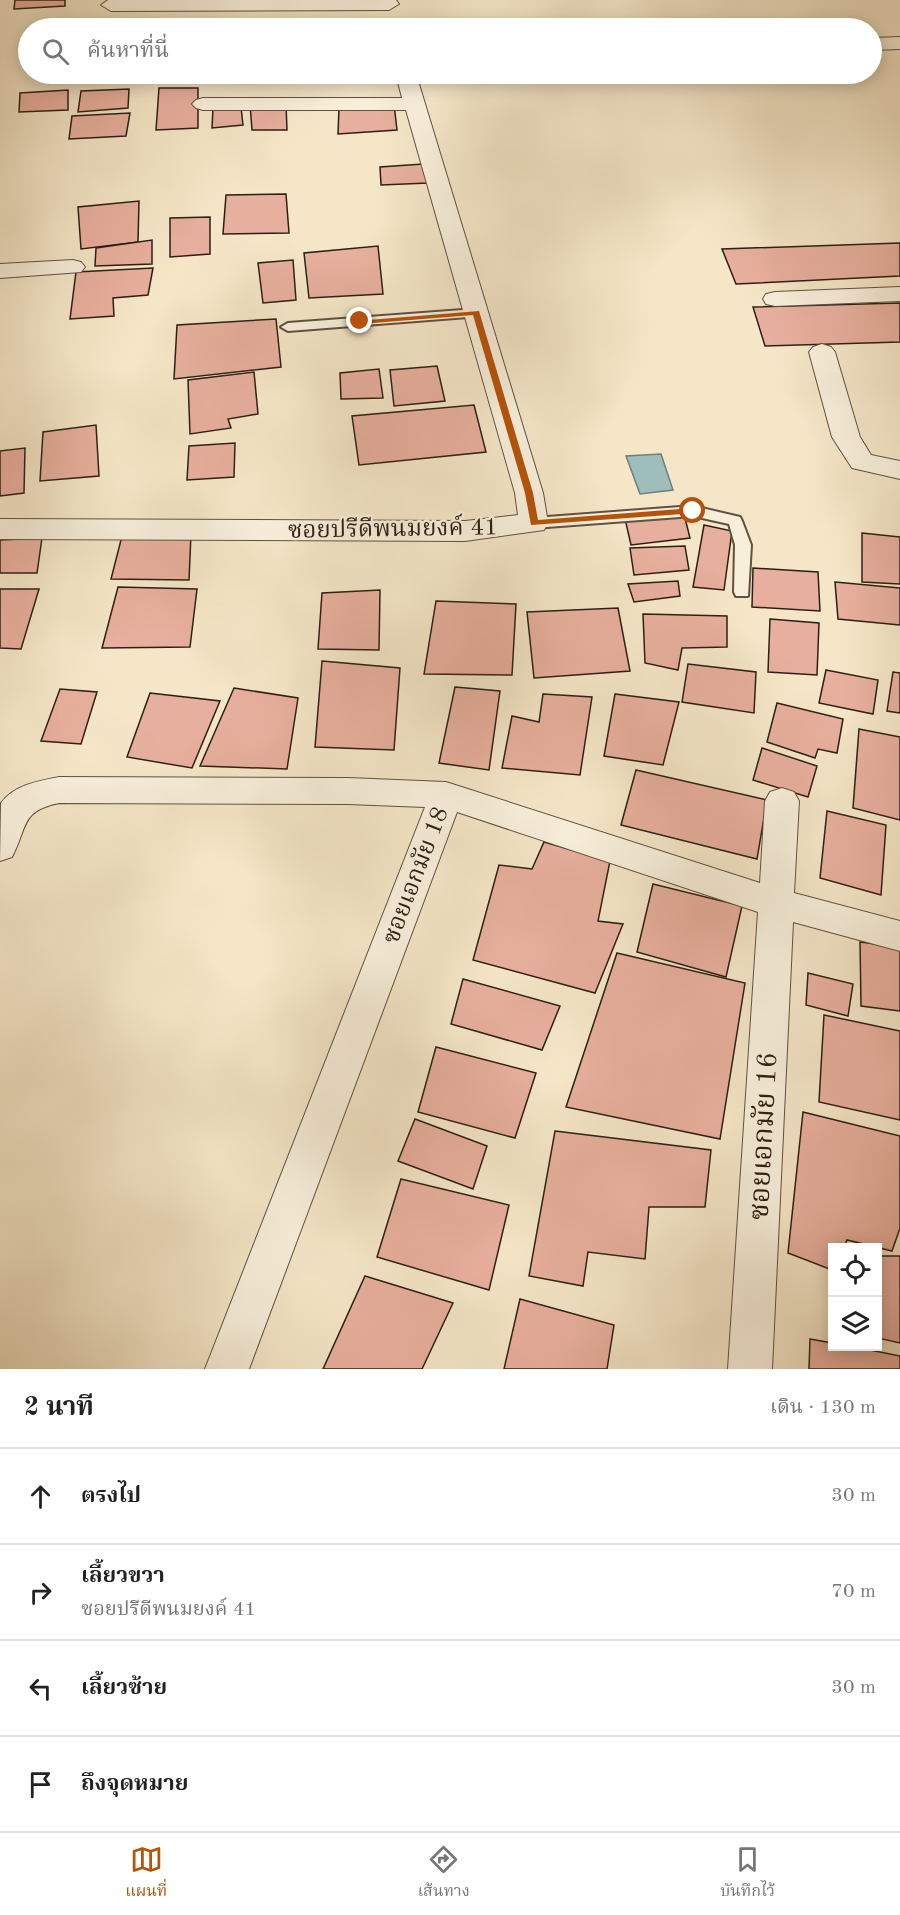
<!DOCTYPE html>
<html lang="th">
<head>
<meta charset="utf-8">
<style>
	body { margin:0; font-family:"Old Standard TT","Noto Serif Thai",serif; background:#f6f6f6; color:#222 }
	.controls { position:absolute; right:18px; bottom:18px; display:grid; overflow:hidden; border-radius:0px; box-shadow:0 3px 15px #0003 }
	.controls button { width:54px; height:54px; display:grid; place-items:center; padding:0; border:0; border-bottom:2px solid #e0e0e0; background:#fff; color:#222; font:30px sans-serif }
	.stop { position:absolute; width:18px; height:18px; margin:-14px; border:4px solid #b45309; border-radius:50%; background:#fff }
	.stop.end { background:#b45309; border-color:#fff; box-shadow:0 2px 6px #0008 }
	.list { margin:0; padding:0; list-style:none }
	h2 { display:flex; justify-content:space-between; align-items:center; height:78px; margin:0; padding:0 24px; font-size:26px }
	h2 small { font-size:20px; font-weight:400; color:#767676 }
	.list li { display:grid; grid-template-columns:39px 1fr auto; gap:18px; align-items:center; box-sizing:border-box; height:96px; padding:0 24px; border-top:2px solid #e0e0e0 }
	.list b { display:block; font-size:22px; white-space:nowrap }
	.list p { margin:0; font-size:20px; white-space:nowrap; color:#767676 }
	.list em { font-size:20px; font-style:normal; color:#767676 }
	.icon { flex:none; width:33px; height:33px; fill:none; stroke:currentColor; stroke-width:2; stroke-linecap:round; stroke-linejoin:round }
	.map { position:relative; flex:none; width:900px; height:1369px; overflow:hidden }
	.search { position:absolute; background:#fff; box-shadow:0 3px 15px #0003; left:18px; right:18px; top:18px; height:66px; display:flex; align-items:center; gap:15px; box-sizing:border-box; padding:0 21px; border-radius:33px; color:#767676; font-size:22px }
	.sheet { height:462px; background:#fff }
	nav { display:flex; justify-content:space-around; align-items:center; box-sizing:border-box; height:84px; border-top:2px solid #e0e0e0; background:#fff; font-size:16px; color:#767676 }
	nav a { display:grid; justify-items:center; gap:3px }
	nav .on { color:#b45309 }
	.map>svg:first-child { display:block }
</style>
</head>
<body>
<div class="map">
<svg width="900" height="1369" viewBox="0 0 900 1369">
	<rect width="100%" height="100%" fill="#f4e6c7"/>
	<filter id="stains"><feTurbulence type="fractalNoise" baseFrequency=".00333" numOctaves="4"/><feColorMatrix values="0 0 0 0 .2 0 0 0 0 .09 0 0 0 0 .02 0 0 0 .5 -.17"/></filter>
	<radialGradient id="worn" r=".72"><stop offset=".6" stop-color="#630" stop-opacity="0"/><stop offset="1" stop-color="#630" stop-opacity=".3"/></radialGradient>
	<!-- water -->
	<polygon fill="#9dbebc" stroke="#717e79" stroke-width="1.5" points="661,454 673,490 640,494 626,456"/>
	<!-- building -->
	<g fill="#e7af9d" stroke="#2e1f14" stroke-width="1.5">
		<polygon points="15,0 65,0 65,6 14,9"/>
		<polygon points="182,74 265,74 263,83 179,83"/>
		<polygon points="159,88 198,88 198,128 156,130"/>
		<polygon points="129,89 128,108 78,112 81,91"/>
		<polygon points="68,90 68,110 19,112 20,93"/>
		<polygon points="250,104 286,104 287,130 252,130"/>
		<polygon points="394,104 397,130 338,134 339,107"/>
		<polygon points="241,107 243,125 212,128 213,108"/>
		<polygon points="130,113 126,136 69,139 72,116"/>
		<polygon points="423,164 428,183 381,185 380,167"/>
		<polygon points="286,194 289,233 223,234 226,195"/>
		<polygon points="139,201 138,242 81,249 78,207"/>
		<polygon points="210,217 210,254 170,257 170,218"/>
		<polygon points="152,240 152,264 95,266 96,248"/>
		<polygon points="900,243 900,276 736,284 722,249"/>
		<polygon points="378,246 383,294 309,298 304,253"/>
		<polygon points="293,260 296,300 263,303 258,263"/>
		<polygon points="153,268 148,295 113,298 114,316 70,319 76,272"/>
		<polygon points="900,303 900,342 765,346 753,307"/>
		<polygon points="276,319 281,367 174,379 177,325"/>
		<polygon points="437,366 445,401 394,406 390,370"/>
		<polygon points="379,369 383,398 341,399 340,373"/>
		<polygon points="254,372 258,414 228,419 231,428 190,434 188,380"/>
		<polygon points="474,405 486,452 359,465 352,416"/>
		<polygon points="96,425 99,476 40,481 43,432"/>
		<polygon points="235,443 234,477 187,480 189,446"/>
		<polygon points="25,448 24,493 0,496 0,451"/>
		<polygon points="684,514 690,538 631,545 625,519"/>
		<polygon points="704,525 732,531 724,590 693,587"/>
		<polygon points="862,533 900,537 900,584 862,582"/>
		<polygon points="191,534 189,580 111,579 122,536"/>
		<polygon points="42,538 37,573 0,573 0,540"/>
		<polygon points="685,546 689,570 634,575 630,548"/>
		<polygon points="753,568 818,572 820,611 752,607"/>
		<polygon points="678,581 680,596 634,602 628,584"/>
		<polygon points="835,582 900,588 900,625 838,619"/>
		<polygon points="118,587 197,589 190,647 102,648"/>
		<polygon points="0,589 39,589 21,649 0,648"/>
		<polygon points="380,590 379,650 318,649 322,593"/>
		<polygon points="436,601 516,604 512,675 424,674"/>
		<polygon points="618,608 630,671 534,678 527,612"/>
		<polygon points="643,614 727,616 727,647 682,648 678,670 645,663"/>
		<polygon points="770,619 819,623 817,675 768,672"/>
		<polygon points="322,661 400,668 394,750 315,747"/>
		<polygon points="688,664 756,672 754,713 682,702"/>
		<polygon points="826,670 878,680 873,714 819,703"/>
		<polygon points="893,672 900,673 900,713 887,711"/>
		<polygon points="455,687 500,691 489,770 439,763"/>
		<polygon points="234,688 298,698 287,769 200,766"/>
		<polygon points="60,689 97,692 81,744 41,741"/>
		<polygon points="150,693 220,701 192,768 127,757"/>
		<polygon points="543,694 592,697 580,775 502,768 512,716 539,722"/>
		<polygon points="615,694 679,702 663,765 604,756"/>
		<polygon points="777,703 843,719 837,753 818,749 815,758 767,742"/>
		<polygon points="859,729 900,737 900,820 853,808"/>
		<polygon points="762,748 817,766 808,797 753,780"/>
		<polygon points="636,770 767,800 757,859 621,825"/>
		<polygon points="827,811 886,825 881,895 820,878"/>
		<polygon points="544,842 610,861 598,921 623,924 595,993 473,960 499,865 532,869"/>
		<polygon points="653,884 742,906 726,977 637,952"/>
		<polygon points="860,942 900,947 900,1011 861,1006"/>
		<polygon points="617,953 745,983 720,1139 566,1107"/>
		<polygon points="808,973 853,984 848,1016 806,1005"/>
		<polygon points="463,979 560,1006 542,1050 451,1024"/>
		<polygon points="824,1015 900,1031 900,1120 819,1102"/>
		<polygon points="436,1047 536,1073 515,1138 418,1112"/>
		<polygon points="803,1112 900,1136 900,1228 892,1251 847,1240 844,1248 832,1248 832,1270 788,1253"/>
		<polygon points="415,1119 487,1146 473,1189 398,1161"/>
		<polygon points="555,1131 711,1150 705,1207 649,1207 645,1259 588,1252 583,1286 529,1276"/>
		<polygon points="401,1179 509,1205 489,1290 377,1257"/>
		<polygon points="878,1256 900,1256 900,1343 878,1338"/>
		<polygon points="365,1276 453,1303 422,1369 323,1369"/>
		<polygon points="520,1299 614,1325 607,1369 504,1369"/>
		<polygon points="810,1339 832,1343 832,1346 850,1346 900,1356 900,1369 809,1369"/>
	</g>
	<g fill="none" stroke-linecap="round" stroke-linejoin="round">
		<!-- service casing -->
		<g stroke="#605141" stroke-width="4">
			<g id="service">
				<polygon points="476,309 482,313 481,316 288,331 281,327 288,323"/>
				<polygon points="693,506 740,517 742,521 751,545 748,596 736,596 734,592 735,545 729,524 693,516 534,528 527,523 534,518"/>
			</g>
		</g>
		<!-- minor casing -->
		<g stroke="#605141" stroke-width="2">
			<g id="minor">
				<polygon points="108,0 396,0 399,4 389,10 111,11 101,5"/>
				<polygon points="900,37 900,49 872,50 872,38"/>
				<polygon points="396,74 416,74 543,493 548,523 544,530 465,541 0,539 0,519 465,521 518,515 515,493 406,110 203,110 196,108 192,104 196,100 203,98 402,98"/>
				<polygon points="73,260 81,262 85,267 81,272 0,278 0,264"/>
				<polygon points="900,287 900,301 775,306 766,304 763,299 766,294 775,292"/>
				<polygon points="822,344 831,347 835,352 860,437 871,455 900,461 900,479 852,468 832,437 809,352 813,347"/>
				<path d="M 59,777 L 348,778 L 446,782 L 760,883 L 765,801 L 770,792 L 782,788 L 794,792 L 799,801 L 794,893 L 900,921 L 900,951 L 793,922 L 772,1369 L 728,1369 L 758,912 L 457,812 L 249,1369 L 205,1369 L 425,807 L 348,804 L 59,803 C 20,811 28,827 12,857 L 0,861 L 1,803 C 14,785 38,781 59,777 Z"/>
			</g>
		</g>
		<!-- service -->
		<use href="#service" fill="#f8efdb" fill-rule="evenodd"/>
		<!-- minor -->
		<use href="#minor" fill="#f8efdb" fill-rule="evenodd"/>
	</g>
	<!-- route -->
	<polygon fill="#b45309" points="479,311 533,493 538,520 693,508 697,511 696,513 531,525 525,493 473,315 360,324 356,321"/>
	<g text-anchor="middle" stroke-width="5" stroke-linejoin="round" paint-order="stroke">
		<!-- street labels -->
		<g font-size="24" fill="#2e1f14" stroke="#f8efdb">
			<text transform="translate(393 528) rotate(-1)" y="8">ซอยปรีดีพนมยงค์ 41</text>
			<text transform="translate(415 875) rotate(-69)" y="8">ซอยเอกมัย 18</text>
		</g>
		<!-- near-street labels -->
		<g font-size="28" fill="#2e1f14" stroke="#f8efdb">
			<text transform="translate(762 1136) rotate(-87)" y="10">ซอยเอกมัย 16</text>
		</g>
	</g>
	<rect width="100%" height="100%" filter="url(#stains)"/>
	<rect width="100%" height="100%" fill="url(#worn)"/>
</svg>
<div class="controls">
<button><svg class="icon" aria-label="locate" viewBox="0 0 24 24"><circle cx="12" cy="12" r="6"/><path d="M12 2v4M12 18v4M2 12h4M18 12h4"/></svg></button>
<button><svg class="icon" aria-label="layers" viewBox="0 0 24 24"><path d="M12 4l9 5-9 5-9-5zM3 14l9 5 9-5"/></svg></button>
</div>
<div class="stop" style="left:693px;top:511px"></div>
<div class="stop end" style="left:360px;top:321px"></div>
<div class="search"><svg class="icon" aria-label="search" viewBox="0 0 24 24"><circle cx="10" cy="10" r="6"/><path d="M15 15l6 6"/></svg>ค้นหาที่นี่</div>
</div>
<section class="sheet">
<h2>2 นาที<small>เดิน · 130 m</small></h2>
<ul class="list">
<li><svg class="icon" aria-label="ahead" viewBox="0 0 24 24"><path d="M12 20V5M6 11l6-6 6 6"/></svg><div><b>ตรงไป</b></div><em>30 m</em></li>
<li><svg class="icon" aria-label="right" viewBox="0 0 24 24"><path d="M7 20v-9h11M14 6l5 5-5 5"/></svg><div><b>เลี้ยวขวา</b><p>ซอยปรีดีพนมยงค์ 41</p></div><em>70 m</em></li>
<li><svg class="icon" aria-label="left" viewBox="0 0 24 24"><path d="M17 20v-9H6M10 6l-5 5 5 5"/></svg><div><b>เลี้ยวซ้าย</b></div><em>30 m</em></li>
<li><svg class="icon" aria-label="arrive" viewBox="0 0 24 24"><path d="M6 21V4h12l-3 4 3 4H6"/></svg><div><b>ถึงจุดหมาย</b></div></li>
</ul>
</section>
<nav>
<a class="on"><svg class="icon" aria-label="map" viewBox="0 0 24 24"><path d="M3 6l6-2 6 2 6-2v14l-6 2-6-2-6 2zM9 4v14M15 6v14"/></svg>แผนที่</a>
<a><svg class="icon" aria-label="directions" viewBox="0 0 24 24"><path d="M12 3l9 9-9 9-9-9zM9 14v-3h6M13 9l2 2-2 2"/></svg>เส้นทาง</a>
<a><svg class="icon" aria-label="saved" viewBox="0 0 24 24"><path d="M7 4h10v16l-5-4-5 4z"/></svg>บันทึกไว้</a>
</nav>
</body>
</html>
